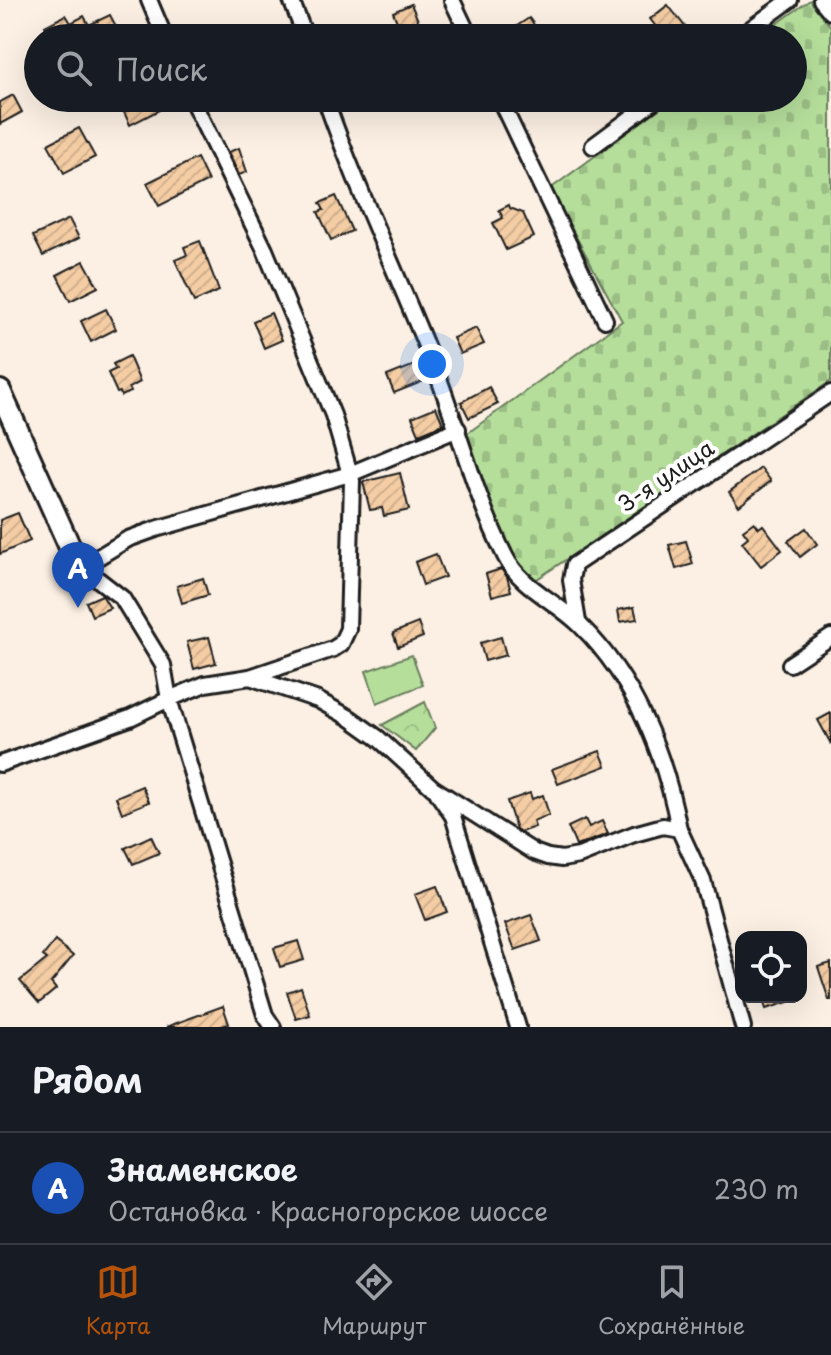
<!DOCTYPE html>
<html lang="ru">
<head>
<meta charset="utf-8">
<style>
	body { margin:0; font-family:"Playpen Sans",sans-serif; background:#242831; color:#f1f3f6 }
	.controls { position:absolute; right:24px; bottom:24px; display:grid; overflow:hidden; border-radius:16px; box-shadow:0 8px 32px #0002 }
	.controls button { width:72px; height:72px; display:grid; place-items:center; padding:0; border:0; border-bottom:2px solid #363941; background:#171b24; color:#f1f3f6; font:40px sans-serif }
	.you { position:absolute; left:432px; top:364px; width:28px; height:28px; margin:-20px; border:6px solid #fff; border-radius:50%; background:#1a73e8; box-shadow:0 0 0 12px #1a73e833 }
	.badge { display:grid; place-items:center; width:52px; height:52px; border-radius:50%; background:#b45309; color:#fff; font-size:26px; font-weight:700 }
	.pin { position:absolute; translate:-50% -66px; filter:drop-shadow(0 2px 4px #0008) }
	.pin::after { content:''; position:absolute; top:42px; width:28px; height:24px; background:inherit; clip-path:polygon(0 0,100% 0,50% 100%) }
	.list { margin:0; padding:0; list-style:none }
	h2 { display:flex; justify-content:space-between; align-items:center; height:104px; margin:0; padding:0 32px; font-size:34px }
	h2 small { font-size:26px; font-weight:400; color:#9ea1a6 }
	.list li { display:grid; grid-template-columns:52px 1fr auto; gap:24px; align-items:center; box-sizing:border-box; height:112px; padding:0 32px; border-top:2px solid #363941 }
	.list b { display:block; font-size:30px; white-space:nowrap }
	.list p { margin:0; font-size:26px; white-space:nowrap; color:#9ea1a6 }
	.list em { font-size:26px; font-style:normal; color:#9ea1a6 }
	.icon { flex:none; width:44px; height:44px; fill:none; stroke:currentColor; stroke-width:2; stroke-linecap:round; stroke-linejoin:round }
	.map { position:relative; flex:none; width:831px; height:1027px; overflow:hidden }
	.search { position:absolute; background:#171b24; box-shadow:0 8px 32px #0002; left:24px; right:24px; top:24px; height:88px; display:flex; align-items:center; gap:20px; box-sizing:border-box; padding:0 28px; border-radius:44px; color:#9ea1a6; font-size:30px }
	.sheet { height:216px; background:#171b24 }
	nav { display:flex; justify-content:space-around; align-items:center; box-sizing:border-box; height:112px; border-top:2px solid #363941; background:#171b24; font-size:22px; color:#9ea1a6 }
	nav a { display:grid; justify-items:center; gap:4px }
	nav .on { color:#b45309 }
	.map>svg:first-child { display:block }
</style>
</head>
<body>
<div class="map">
<svg width="831" height="1027" viewBox="0 0 831 1027">
	<defs>
		<pattern id="cemetery-stones" width="16" height="16" patternUnits="userSpaceOnUse" patternTransform="scale(2)"><rect width="16" height="16" fill="#b5de9b"/><path d="M2 7V4a2 2 0 0 1 4 0v3zM10 15v-3a2 2 0 0 1 4 0v3z" fill="#9bbe85"/></pattern>
		<pattern id="park-crowns" width="20" height="18" patternUnits="userSpaceOnUse" patternTransform="scale(2)"><rect width="20" height="18" fill="#b5de9b"/><path d="M2 6a3 3 0 1 1 6 0M12 15a3 3 0 1 1 6 0" fill="none" stroke="#9bbe85"/></pattern>
		<pattern id="building-hatch" width="6" height="6" patternUnits="userSpaceOnUse" patternTransform="scale(2)"><rect width="6" height="6" fill="#f4cda4"/><path d="M-1 1l2-2M0 6l6-6M5 7l2-2" fill="none" stroke="#d1af8d"/></pattern>
	</defs>
	<rect width="100%" height="100%" fill="#fcf0e4"/>
	<filter id="ink" filterUnits="userSpaceOnUse"><feTurbulence type="fractalNoise" baseFrequency=".0125" numOctaves="2"/><feDisplacementMap in="SourceGraphic" scale="16" xChannelSelector="R" yChannelSelector="G"/><feConvolveMatrix kernelMatrix="1 2 1 2 8 2 1 2 1" color-interpolation-filters="sRGB"/></filter>
	<g filter="url(#ink)">
		<!-- cemetery -->
		<polygon fill="url(#cemetery-stones)" stroke="#687d5c" stroke-width="2" points="810,0 831,27 831,381 531,583 505,543 465,435 622,321 550,189 674,98 793,98 793,38 757,38"/>
		<!-- park -->
		<polygon fill="url(#park-crowns)" stroke="#687d5c" stroke-width="2" points="425,702 435,728 416,751 382,725"/>
		<!-- garden -->
		<polygon fill="#b5de9b" stroke="#687d5c" stroke-width="2" points="412,655 423,685 377,703 366,671"/>
		<!-- building -->
		<g fill="url(#building-hatch)" stroke="#1c1c1c" stroke-width="2">
			<polygon points="411,4 420,25 402,34 393,12"/>
			<polygon points="668,5 694,38 665,38 650,19"/>
			<polygon points="66,15 71,23 84,16 89,25 110,15 120,34 112,38 51,38 45,26"/>
			<polygon points="529,18 544,38 525,38 517,26"/>
			<polygon points="13,95 22,112 0,124 0,102"/>
			<polygon points="137,98 181,98 181,99 130,125 121,106"/>
			<polygon points="79,128 95,157 64,173 48,144"/>
			<polygon points="239,148 247,172 239,175 228,152"/>
			<polygon points="197,158 208,181 159,206 147,183"/>
			<polygon points="336,196 352,231 331,240 318,212 324,210 320,203"/>
			<polygon points="509,205 510,208 523,213 534,237 506,250 493,223 503,218 499,210"/>
			<polygon points="69,219 79,238 43,256 33,236"/>
			<polygon points="200,241 219,291 194,302 175,260 187,255 184,247"/>
			<polygon points="84,261 98,287 70,301 57,275"/>
			<polygon points="106,309 116,329 91,342 81,321"/>
			<polygon points="271,313 282,340 264,348 253,321"/>
			<polygon points="476,328 484,344 460,354 453,338"/>
			<polygon points="129,356 140,382 129,388 131,392 121,396 120,392 117,393 108,373 116,369 113,364"/>
			<polygon points="417,364 424,381 394,393 387,376"/>
			<polygon points="489,387 498,404 469,418 461,402"/>
			<polygon points="436,407 443,424 419,434 412,417"/>
			<polygon points="761,468 771,481 739,506 729,492"/>
			<polygon points="400,473 409,510 384,516 382,508 370,510 363,482"/>
			<polygon points="18,513 30,541 0,554 0,520"/>
			<polygon points="754,522 759,528 763,525 782,550 761,566 742,542 748,537 743,530"/>
			<polygon points="806,528 817,544 800,557 788,541"/>
			<polygon points="686,541 693,564 676,569 669,545"/>
			<polygon points="436,554 445,577 423,585 415,562"/>
			<polygon points="501,569 507,577 511,591 492,596 486,574"/>
			<polygon points="203,578 208,595 182,603 177,586"/>
			<polygon points="102,595 110,608 92,616 86,602"/>
			<polygon points="634,607 637,619 620,622 618,610"/>
			<polygon points="418,623 423,637 398,647 393,633"/>
			<polygon points="209,637 216,663 194,669 187,642"/>
			<polygon points="501,637 506,655 485,661 480,643"/>
			<polygon points="831,713 831,744 818,720"/>
			<polygon points="600,751 606,766 558,784 552,769"/>
			<polygon points="142,786 149,802 122,813 116,797"/>
			<polygon points="530,793 532,799 543,795 549,815 533,821 535,827 521,832 516,829 507,801"/>
			<polygon points="585,819 589,827 602,821 608,834 576,846 568,827"/>
			<polygon points="151,836 159,853 133,864 125,848"/>
			<polygon points="437,886 447,912 425,920 415,894"/>
			<polygon points="531,915 541,941 515,950 505,924"/>
			<polygon points="55,941 73,956 51,983 56,989 39,1003 20,981 47,959 43,956"/>
			<polygon points="298,941 304,960 280,967 274,948"/>
			<polygon points="831,963 831,1000 829,1000 818,967"/>
			<polygon points="301,987 310,1015 296,1019 287,992"/>
			<polygon points="762,997 797,997 798,999 766,1009"/>
			<polygon points="223,1006 229,1024 219,1027 166,1027"/>
		</g>
		<g fill="none" stroke-linecap="round" stroke-linejoin="round">
			<!-- street casing -->
			<g stroke="#1c1c1c" stroke-width="20">
				<g id="street">
					<polyline points="149,0 165,38"/>
					<polyline points="291,0 306,38"/>
					<polyline points="452,0 470,38"/>
					<polyline points="821,0 831,12"/>
					<polyline points="738,38 790,0"/>
					<polyline points="191,98 265,250 333,415 352,481 348,629 341,644 333,649 250,677"/>
					<path d="M 325,98 C 357,190 399,277 435,368 C 459,430 475,496 505,556 C 520,587 556,601 580,625 C 635,679 665,755 679,829"/>
					<polyline points="499,98 605,320"/>
					<polyline points="593,146 658,98"/>
					<polyline points="77,563 95,559 128,539 156,529 350,474 458,429"/>
					<polyline points="578,622 571,580 574,565 831,393"/>
					<polyline points="790,664 831,637"/>
					<polyline points="0,764 130,718 169,699 163,665 122,598 77,563"/>
					<polyline points="438,794 453,816 518,1027"/>
					<polyline points="273,1027 265,1015 169,699 205,684 250,677 318,700 350,718 378,738 433,788 534,852 548,857 562,859 579,856 634,834 663,826 679,829 703,881 743,1027"/>
				</g>
			</g>
			<!-- secondary casing -->
			<g stroke="#1c1c1c" stroke-width="26">
				<polyline id="secondary" points="0,391 77,563"/>
			</g>
			<!-- street -->
			<use href="#street" stroke="#fff" stroke-width="14"/>
			<!-- secondary -->
			<use href="#secondary" stroke="#fff" stroke-width="20"/>
		</g>
	</g>
	<g text-anchor="middle" stroke-width="8" stroke-linejoin="round" paint-order="stroke">
		<!-- street labels -->
		<g font-size="22" fill="#1c1c1c" stroke="#fff">
			<text transform="translate(666 476) rotate(-34)" y="8">3-я улица</text>
		</g>
	</g>
</svg>
<div class="controls">
<button><svg class="icon" aria-label="locate" viewBox="0 0 24 24"><circle cx="12" cy="12" r="6"/><path d="M12 2v4M12 18v4M2 12h4M18 12h4"/></svg></button>
</div>
<div class="you"></div>
<div class="pin badge" style="left:78px;top:608px;background:#1a4fb4">A</div>
<div class="search"><svg class="icon" aria-label="search" viewBox="0 0 24 24"><circle cx="10" cy="10" r="6"/><path d="M15 15l6 6"/></svg>Поиск</div>
</div>
<section class="sheet">
<h2>Рядом<small></small></h2>
<ul class="list">
<li><span class="badge" style="background:#1a4fb4">A</span><div><b>Знаменское</b><p>Остановка · Красногорское шоссе</p></div><em>230 m</em></li>
</ul>
</section>
<nav>
<a class="on"><svg class="icon" aria-label="map" viewBox="0 0 24 24"><path d="M3 6l6-2 6 2 6-2v14l-6 2-6-2-6 2zM9 4v14M15 6v14"/></svg>Карта</a>
<a><svg class="icon" aria-label="directions" viewBox="0 0 24 24"><path d="M12 3l9 9-9 9-9-9zM9 14v-3h6M13 9l2 2-2 2"/></svg>Маршрут</a>
<a><svg class="icon" aria-label="saved" viewBox="0 0 24 24"><path d="M7 4h10v16l-5-4-5 4z"/></svg>Сохранённые</a>
</nav>
</body>
</html>
